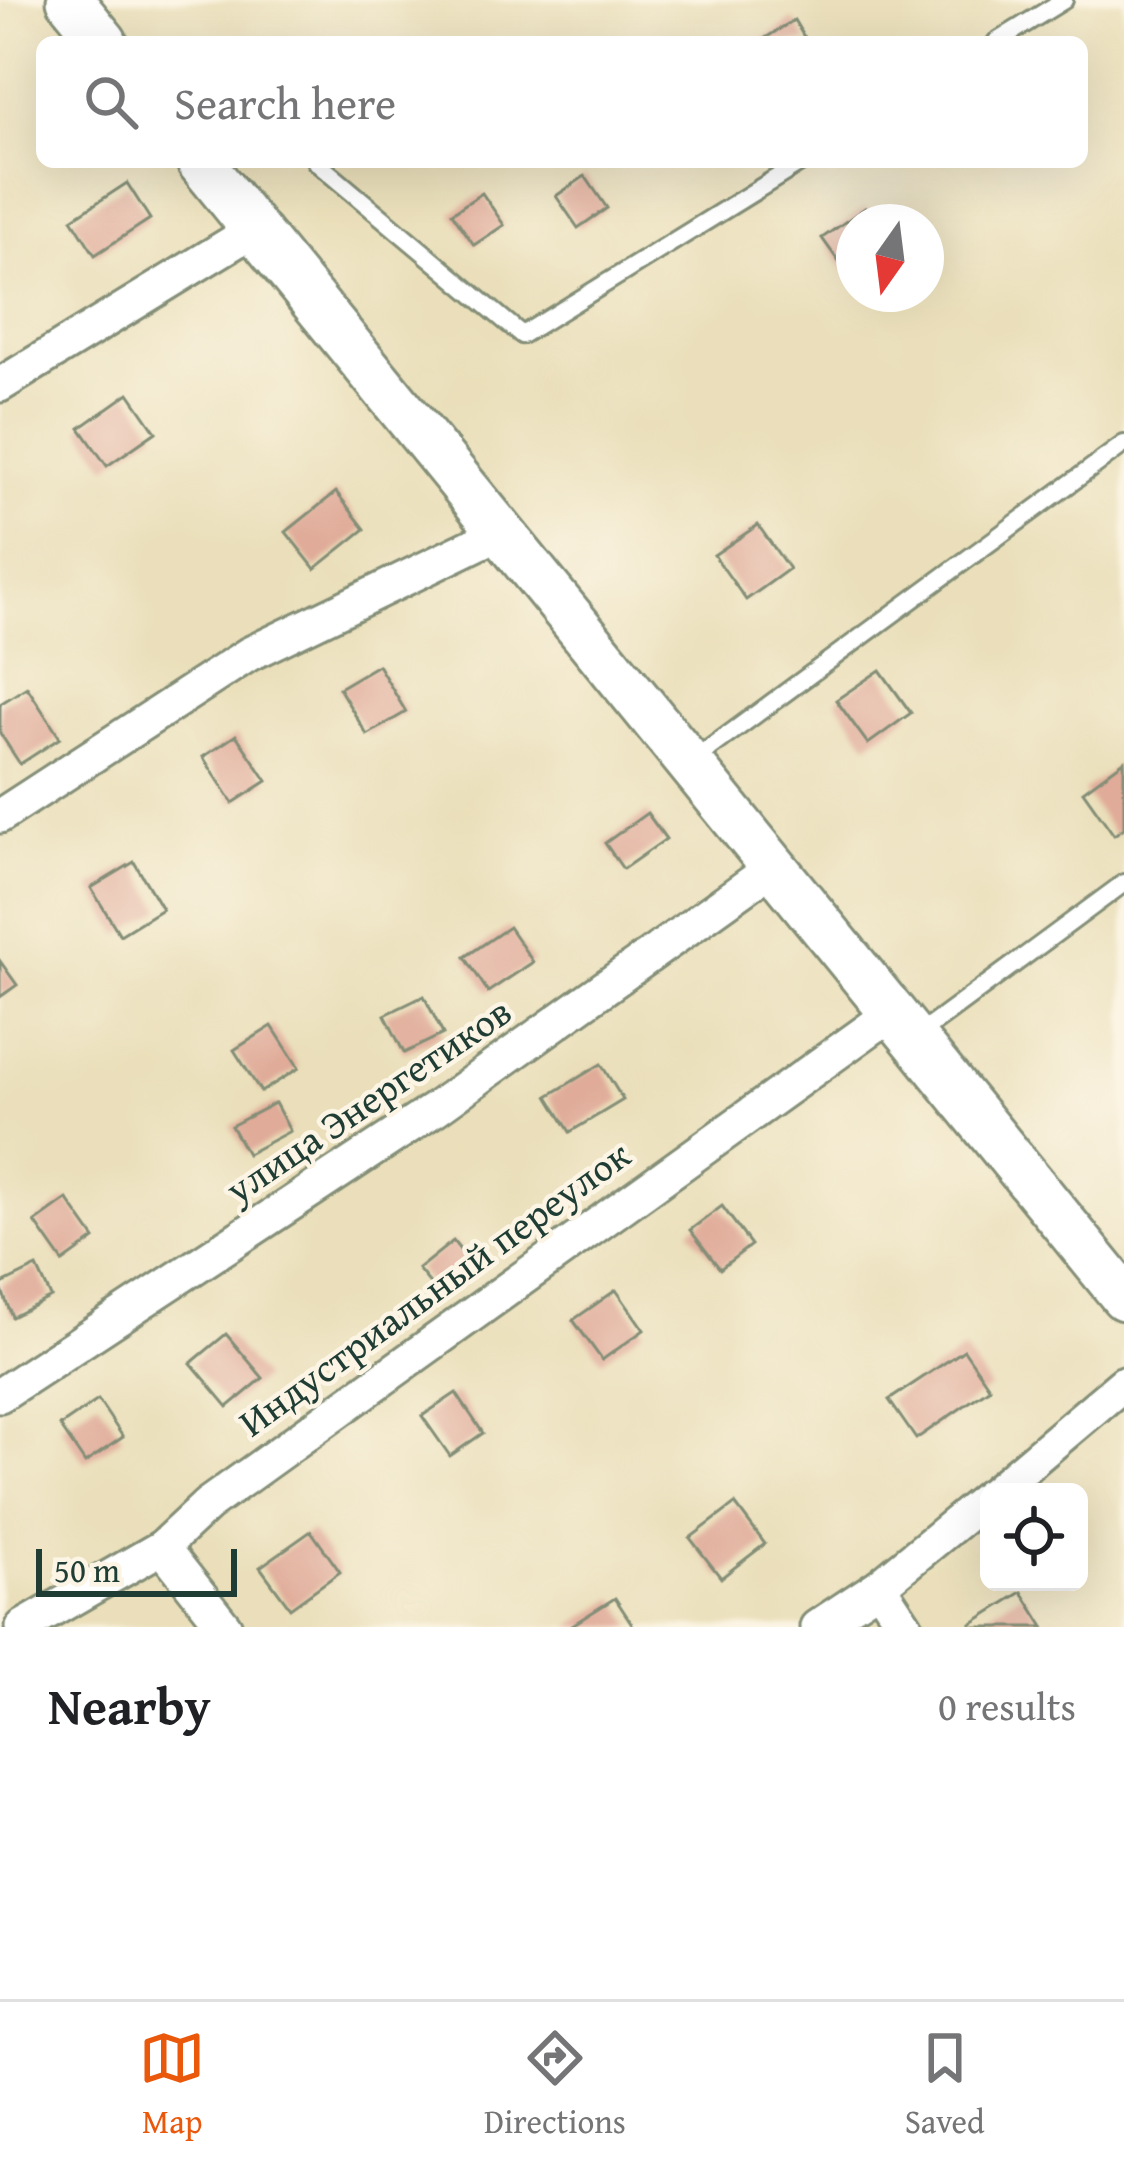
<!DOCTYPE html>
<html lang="en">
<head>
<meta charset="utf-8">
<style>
	body { margin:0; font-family:"Gentium Book Plus",serif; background:#f6f6f6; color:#202124 }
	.controls { position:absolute; right:36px; bottom:36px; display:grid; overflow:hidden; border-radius:18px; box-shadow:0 12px 48px #0002 }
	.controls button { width:108px; height:108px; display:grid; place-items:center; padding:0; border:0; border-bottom:3px solid #e0e0e0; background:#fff; color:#202124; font:60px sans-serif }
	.compass { position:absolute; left:836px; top:204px; width:108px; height:108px; border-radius:50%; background:#fff; box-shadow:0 12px 48px #0002; rotate:194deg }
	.scale { position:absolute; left:36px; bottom:30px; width:201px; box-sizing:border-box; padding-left:12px; border:6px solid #1f3d34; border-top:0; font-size:33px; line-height:42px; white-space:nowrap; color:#1f3d34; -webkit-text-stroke:9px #fcf5e5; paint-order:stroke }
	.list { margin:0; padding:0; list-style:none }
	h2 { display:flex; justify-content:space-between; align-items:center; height:156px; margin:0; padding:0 48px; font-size:51px }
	h2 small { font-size:39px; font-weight:400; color:#757577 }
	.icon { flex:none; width:66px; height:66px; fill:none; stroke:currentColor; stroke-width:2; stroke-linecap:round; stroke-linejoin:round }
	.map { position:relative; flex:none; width:1124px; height:1627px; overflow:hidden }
	.search { position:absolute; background:#fff; box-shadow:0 12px 48px #0002; left:36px; right:36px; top:36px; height:132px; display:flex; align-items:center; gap:30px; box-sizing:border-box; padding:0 42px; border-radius:18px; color:#757577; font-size:45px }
	.sheet { height:372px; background:#fff }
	nav { display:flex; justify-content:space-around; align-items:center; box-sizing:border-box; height:168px; border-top:3px solid #e0e0e0; background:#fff; font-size:33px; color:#757577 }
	nav a { display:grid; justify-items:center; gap:6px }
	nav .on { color:#ea580c }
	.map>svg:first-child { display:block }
</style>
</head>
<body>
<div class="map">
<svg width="1124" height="1627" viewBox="0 0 1124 1627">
	<rect width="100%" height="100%" fill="#fcf5e5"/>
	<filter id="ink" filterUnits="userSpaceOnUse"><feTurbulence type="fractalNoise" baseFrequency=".00833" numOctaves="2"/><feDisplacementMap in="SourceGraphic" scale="24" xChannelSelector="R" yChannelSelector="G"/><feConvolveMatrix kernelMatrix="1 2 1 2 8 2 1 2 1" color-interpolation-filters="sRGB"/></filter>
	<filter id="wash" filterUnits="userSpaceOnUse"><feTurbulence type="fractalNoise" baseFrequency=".004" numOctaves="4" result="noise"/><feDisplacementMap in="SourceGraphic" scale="48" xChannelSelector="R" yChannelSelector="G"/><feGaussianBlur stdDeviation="2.7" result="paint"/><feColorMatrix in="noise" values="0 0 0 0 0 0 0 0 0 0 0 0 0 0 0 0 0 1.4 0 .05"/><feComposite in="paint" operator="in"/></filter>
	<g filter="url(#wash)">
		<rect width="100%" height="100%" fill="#eadfba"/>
		<g id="blocks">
			<!-- building -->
			<g fill="#e0ab99">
				<polygon points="794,20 807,42 759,42"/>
				<polygon points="585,176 607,208 578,228 556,196"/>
				<polygon points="127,183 150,219 95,255 72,219"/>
				<polygon points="482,193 504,225 474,245 452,213"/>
				<polygon points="865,208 876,222 854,222 854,283 822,238"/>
				<polygon points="129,393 156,432 107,466 80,428"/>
				<polygon points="336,492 365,529 315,569 286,532"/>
				<polygon points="758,525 789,569 746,600 714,555"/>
				<polygon points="378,665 406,712 367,735 339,688"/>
				<polygon points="880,670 911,713 868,744 836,700"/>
				<polygon points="27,687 60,738 20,764 0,733 0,704"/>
				<polygon points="236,735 267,781 233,803 203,757"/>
				<polygon points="1124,761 1124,828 1114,835 1083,791"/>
				<polygon points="647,813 666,839 623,869 605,843"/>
				<polygon points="134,862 162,909 120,935 91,888"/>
				<polygon points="509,927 533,962 488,992 465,957"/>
				<polygon points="0,961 17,985 0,997"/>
				<polygon points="424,996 443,1034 404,1053 385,1015"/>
				<polygon points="272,1026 299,1068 261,1092 234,1050"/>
				<polygon points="601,1064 623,1100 570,1132 548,1096"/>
				<polygon points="275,1103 290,1131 247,1154 231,1126"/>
				<polygon points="67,1199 95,1239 63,1262 35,1222"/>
				<polygon points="722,1206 751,1245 720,1269 690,1230"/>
				<polygon points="453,1241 475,1269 441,1297 418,1269"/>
				<polygon points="37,1267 51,1297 12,1317 0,1285"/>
				<polygon points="616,1290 644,1330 602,1360 573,1320"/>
				<polygon points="226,1334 263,1378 228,1407 191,1363"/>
				<polygon points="964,1350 990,1388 916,1439 889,1400"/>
				<polygon points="456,1393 483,1433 450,1456 422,1416"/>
				<polygon points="98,1400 123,1437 85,1463 60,1426"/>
				<polygon points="735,1504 765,1544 721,1578 690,1538"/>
				<polygon points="311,1531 340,1572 290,1608 260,1567"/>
				<polygon points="1022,1592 1044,1627 973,1627 971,1624"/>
				<polygon points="615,1598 634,1627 569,1627"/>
			</g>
		</g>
	</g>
	<g filter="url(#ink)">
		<use href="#blocks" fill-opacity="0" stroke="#848e77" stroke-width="3"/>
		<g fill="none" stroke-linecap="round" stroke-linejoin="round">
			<!-- lane casing -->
			<g stroke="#848e77" stroke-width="22">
				<g id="lane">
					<polyline points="996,42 1064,0"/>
					<polyline points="316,162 522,335 802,162"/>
					<polyline points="691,762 1124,444"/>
					<polyline points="914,1038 1124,883"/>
				</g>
			</g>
			<!-- street casing -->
			<g stroke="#848e77" stroke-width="39">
				<g id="street">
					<polyline points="0,385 255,229"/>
					<polyline points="0,816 249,654 501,532"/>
					<polyline points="0,1395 435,1109 775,866"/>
					<polyline points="995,1492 1124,1383"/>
					<polyline points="162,1547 225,1627"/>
					<polyline points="879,1586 906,1627"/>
					<polyline points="23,1627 162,1547 207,1505 892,1013"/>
					<polyline points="817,1627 879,1586 989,1496"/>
				</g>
			</g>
			<!-- secondary casing -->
			<g stroke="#848e77" stroke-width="51">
				<g id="secondary">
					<polyline points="70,0 104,42"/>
					<polyline points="200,162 1124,1297"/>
				</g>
			</g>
			<!-- lane -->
			<use href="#lane" stroke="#fff" stroke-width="16"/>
			<!-- street -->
			<use href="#street" stroke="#fff" stroke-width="33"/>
			<!-- secondary -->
			<use href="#secondary" stroke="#fff" stroke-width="45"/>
		</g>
	</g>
	<g text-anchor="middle" stroke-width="9" stroke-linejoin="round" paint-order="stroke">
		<!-- street labels -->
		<g font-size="39" fill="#1f3d34" stroke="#fcf5e5">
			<text transform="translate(368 1100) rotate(-34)" y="14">улица Энергетиков</text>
			<text transform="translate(434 1288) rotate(-36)" y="14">Индустриальный переулок</text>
		</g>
	</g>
</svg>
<div class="controls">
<button><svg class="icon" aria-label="locate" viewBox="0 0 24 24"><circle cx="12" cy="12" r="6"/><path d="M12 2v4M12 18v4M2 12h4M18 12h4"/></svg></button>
</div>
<svg class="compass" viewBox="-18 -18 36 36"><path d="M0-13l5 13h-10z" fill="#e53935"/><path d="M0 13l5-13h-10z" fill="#757577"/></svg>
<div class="scale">50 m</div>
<div class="search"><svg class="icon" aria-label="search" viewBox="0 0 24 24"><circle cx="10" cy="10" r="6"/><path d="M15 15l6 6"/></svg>Search here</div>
</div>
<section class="sheet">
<h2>Nearby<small>0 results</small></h2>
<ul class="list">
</ul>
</section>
<nav>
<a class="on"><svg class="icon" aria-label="map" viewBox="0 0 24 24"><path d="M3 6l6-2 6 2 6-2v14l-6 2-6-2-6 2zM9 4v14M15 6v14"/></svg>Map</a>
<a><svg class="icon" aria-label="directions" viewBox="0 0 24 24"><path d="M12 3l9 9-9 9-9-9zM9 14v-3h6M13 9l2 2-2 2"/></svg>Directions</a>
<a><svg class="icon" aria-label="saved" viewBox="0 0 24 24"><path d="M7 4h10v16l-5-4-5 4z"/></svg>Saved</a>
</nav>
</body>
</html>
